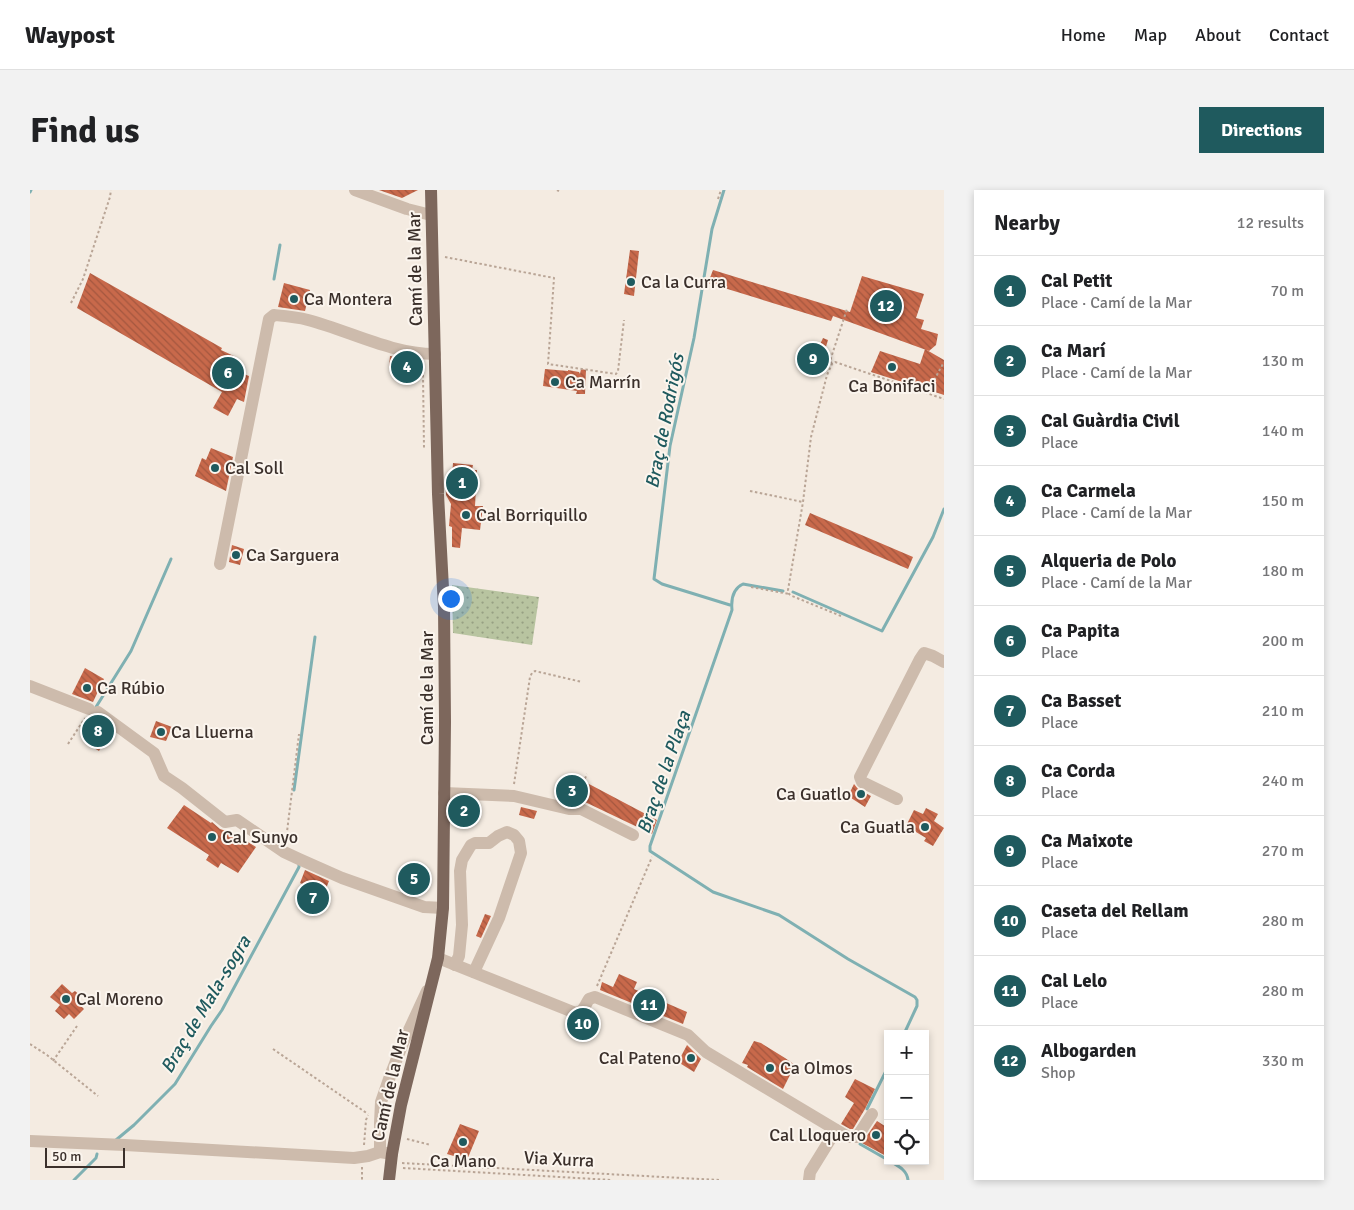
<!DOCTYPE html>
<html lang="en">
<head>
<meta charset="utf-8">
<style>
	body { margin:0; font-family:Signika,sans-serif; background:#f2f2f2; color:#202124 }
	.controls { position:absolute; right:15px; bottom:15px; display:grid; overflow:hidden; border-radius:0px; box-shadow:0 2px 8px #0003 }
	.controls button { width:45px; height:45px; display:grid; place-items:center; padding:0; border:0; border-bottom:1px solid #e0e0e0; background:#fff; color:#202124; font:25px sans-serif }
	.scale { position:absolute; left:15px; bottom:12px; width:80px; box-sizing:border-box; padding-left:5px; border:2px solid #3b302b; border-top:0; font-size:14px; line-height:18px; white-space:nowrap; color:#3b302b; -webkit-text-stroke:4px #fbf5ee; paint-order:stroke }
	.you { position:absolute; left:420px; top:408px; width:18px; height:18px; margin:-12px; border:4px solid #fff; border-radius:50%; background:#1a73e8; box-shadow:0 0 0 8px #1a73e833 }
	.badge { display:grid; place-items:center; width:32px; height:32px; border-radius:50%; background:#1f5a5e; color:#fff; font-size:16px; font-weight:700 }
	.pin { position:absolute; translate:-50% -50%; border:2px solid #fff; box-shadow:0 1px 5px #0006 }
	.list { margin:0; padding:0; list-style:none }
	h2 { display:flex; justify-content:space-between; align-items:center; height:65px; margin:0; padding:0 20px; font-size:21px }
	h2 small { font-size:16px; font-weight:400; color:#757577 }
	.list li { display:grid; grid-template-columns:32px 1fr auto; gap:15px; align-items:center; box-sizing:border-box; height:70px; padding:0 20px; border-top:1px solid #e0e0e0 }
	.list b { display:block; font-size:19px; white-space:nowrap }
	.list p { margin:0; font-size:16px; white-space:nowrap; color:#757577 }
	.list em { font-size:16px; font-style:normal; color:#757577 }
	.icon { flex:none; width:28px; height:28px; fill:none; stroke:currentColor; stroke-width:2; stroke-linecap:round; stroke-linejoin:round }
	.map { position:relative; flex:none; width:914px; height:990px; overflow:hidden; border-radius:0px }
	header { display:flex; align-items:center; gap:30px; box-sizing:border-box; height:70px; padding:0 25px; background:#fff; border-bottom:1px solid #e0e0e0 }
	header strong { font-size:24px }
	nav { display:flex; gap:28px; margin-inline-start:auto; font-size:18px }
	.intro { display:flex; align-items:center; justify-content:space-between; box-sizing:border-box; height:120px; padding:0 30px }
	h1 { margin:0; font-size:35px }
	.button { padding:12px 22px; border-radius:0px; background:#1f5a5e; color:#fff; font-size:18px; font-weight:700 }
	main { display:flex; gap:30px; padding:0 30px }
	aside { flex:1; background:#fff; border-radius:0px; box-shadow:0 2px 8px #0003 }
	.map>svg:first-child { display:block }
</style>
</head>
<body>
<header>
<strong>Waypost</strong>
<nav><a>Home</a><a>Map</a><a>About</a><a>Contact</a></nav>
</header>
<div class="intro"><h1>Find us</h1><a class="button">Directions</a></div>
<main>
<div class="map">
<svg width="914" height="990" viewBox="0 0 914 990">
	<defs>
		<pattern id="grass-dots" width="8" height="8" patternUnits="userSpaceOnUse" patternTransform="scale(1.25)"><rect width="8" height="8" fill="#b8c4a0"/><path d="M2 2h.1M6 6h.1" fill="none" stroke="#97a083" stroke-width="1.8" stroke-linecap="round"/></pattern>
		<pattern id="building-back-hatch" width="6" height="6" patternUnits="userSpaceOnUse" patternTransform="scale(1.25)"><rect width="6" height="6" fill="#c8694b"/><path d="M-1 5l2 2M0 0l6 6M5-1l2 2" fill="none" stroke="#a4573f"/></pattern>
	</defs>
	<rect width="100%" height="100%" fill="#f4ebe1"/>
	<!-- grass -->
	<polygon fill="url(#grass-dots)" points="422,395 509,407 502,455 423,443"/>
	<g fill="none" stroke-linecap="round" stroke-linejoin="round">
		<!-- stream -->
		<g stroke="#7fb0b2" stroke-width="3">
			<polyline points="694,0 682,39 664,148 640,256 624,389 632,394 700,415"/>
			<polyline points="0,2 1,0"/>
			<polyline points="244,89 250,55"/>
			<path d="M 753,401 L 713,394 C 702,399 701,410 702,420 L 620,656 L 620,661 L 683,702 L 749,725 L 818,769 L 885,807 L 887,810 L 887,816 L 874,844"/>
			<polyline points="763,402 852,441 903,347 914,319"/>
			<polyline points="66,517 101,461 141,369"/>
			<polyline points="264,600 285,447"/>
			<polyline points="837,919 858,877"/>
			<polyline points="86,950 104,935 145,894 181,836 192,820 269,677 269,673"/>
			<polyline points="830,954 858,970"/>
			<path d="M 860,971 C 868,976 877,980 878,990"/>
			<polyline points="44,990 66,968 67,964"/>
		</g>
	</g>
	<!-- building -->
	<g fill="url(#building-back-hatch)">
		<polygon points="349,0 388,0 372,8"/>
		<polygon points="600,60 609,61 604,106 594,104"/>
		<polygon points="683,80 820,122 832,86 894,104 886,128 894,130 891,139 908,144 906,155 899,161 803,126 801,131 678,93"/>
		<polygon points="60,83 192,158 191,160 206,167 201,179 219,186 214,212 207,209 198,226 183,218 192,202 47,118"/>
		<polygon points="254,93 280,100 275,121 248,117"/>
		<polygon points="793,148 798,150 789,180 773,174 778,160 786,163"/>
		<polygon points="895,159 914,170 914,205 905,202 901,193 891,198 841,182 850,161 890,174"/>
		<polygon points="360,166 391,171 391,188 365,185 366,178 359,177"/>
		<polygon points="515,179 538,181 538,180 549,182 550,184 551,179 556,180 555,204 546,204 547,201 513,196"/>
		<polygon points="181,258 203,267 196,301 165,286 172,268 176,270"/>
		<polygon points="423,273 443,275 442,280 447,280 445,316 453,316 450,340 432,338 430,358 422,357 422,337 419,336 421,314 416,305 416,301 418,301 417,285 422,286"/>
		<polygon points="780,323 883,367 878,379 775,335"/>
		<polygon points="202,355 214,359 210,375 199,372"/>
		<polygon points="55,478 74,489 63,512 42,504"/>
		<polygon points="59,527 62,527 80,541 69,561 56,553 60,543 53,538"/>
		<polygon points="126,531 142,537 136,551 120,547"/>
		<polygon points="542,585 627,630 622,644 555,612 548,611 544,609 543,611 533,609"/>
		<polygon points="824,594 828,599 841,606 835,617 818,606"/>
		<polygon points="425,612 445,612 444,631 423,630"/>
		<polygon points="154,615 181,633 182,632 190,639 193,640 199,640 226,657 208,683 191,673 188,678 176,670 179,665 137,638"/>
		<polygon points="491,617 507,621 504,629 489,625"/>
		<polygon points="896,618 908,624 904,631 914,638 903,656 894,651 896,648 876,636 884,620 893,624"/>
		<polygon points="275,680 299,691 285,726 269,719 279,697 270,693"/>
		<polygon points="395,681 397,696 372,698 371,682"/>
		<polygon points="455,724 461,726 451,748 446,746"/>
		<polygon points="589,784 607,792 604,799 657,822 653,834 570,800 572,792 583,797"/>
		<polygon points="32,794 42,803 45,801 51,806 47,812 54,819 44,829 39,824 34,829 25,821 30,815 20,807"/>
		<polygon points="559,824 563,827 554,846 543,841 548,831 553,829"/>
		<polygon points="724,851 731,853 755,868 765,875 753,899 717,877 718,875 712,873"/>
		<polygon points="657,855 671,869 664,882 648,872"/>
		<polygon points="825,889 845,899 835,919 823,939 820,939 811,934 824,913 815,907"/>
		<polygon points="847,931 858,938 858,967 832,953"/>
		<polygon points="430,934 449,941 437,970 417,964"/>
	</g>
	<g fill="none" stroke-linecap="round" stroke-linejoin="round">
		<!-- path -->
		<g stroke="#b9a596" stroke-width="2" stroke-dasharray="2.5 2.5" stroke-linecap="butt">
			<polyline points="527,0 529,1"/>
			<polyline points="688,9 691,0"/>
			<polyline points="415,67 524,88 518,174 586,184 588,181 594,130"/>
			<polyline points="41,113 53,89 80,7 81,0"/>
			<polyline points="802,174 800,171 817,119"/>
			<polyline points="393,185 394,258"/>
			<polyline points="897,203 914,172"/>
			<polyline points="720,301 773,312"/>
			<polyline points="721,397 759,404"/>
			<polyline points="811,426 762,406 759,404 758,400 773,312 781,247 797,185 802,174 805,172 914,209"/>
			<polyline points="38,554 55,528"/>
			<polyline points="484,594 500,487 502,483 505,481 552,492"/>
			<polyline points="547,607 557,584"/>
			<polyline points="256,650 269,544"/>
			<polyline points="567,796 622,667"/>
			<polyline points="0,854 17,865 68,906"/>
			<polyline points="243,859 338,924"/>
			<polyline points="23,871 47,836"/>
			<polyline points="377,949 401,955"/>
			<polyline points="334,955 336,930 338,925"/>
			<polyline points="372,973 689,990"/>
			<polyline points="332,977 332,990"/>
			<polyline points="373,978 582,990"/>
		</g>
		<!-- minor -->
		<g stroke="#cdbbac" stroke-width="12">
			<polyline points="325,0 377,19 401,25"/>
			<path d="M 190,374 L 239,129 L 244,125 C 255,126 267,127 278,130 C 320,141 361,164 405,164"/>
			<polyline points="0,496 59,519"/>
			<polyline points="68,522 124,563 134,586 152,598 195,632 207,630 254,662 269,669 312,688 394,717 413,718"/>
			<polyline points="414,603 484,606 539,619 551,619 603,645"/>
			<polyline points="867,609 832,592 830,587 890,469 894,463 903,466 914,472"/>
			<path d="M 408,768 L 543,822 C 553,825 555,815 559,809 L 565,807 L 658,845 L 676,862 L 818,947 L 827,947 L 842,924"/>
			<polyline points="425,775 429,766 432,735 430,681 432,670 441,655 445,653 459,653 468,646 477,642 484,645 489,651 491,663 469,728 444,782"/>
			<polyline points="0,951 95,955 324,968 338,966 350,962 362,964"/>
			<polyline points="350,962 350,933 351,912 359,889 373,853 397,801"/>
			<polyline points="779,990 780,982 806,940"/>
		</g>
		<!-- major -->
		<polyline stroke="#7d675c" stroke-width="12" points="359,990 362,964 371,915 408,768 413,718 415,532 414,417 408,304 401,0"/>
	</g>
	<!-- markers -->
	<g fill="#1f5a5e" stroke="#fbf5ee" stroke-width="2">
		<circle cx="601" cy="92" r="5"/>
		<circle cx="264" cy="109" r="5"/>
		<circle cx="862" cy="177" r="5"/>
		<circle cx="525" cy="192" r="5"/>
		<circle cx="185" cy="278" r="5"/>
		<circle cx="436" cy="325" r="5"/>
		<circle cx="206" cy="365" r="5"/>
		<circle cx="57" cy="498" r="5"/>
		<circle cx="131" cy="542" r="5"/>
		<circle cx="831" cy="604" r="5"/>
		<circle cx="895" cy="637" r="5"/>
		<circle cx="182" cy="647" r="5"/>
		<circle cx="36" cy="809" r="5"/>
		<circle cx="661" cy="868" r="5"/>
		<circle cx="740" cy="878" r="5"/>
		<circle cx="846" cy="945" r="5"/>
		<circle cx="433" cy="952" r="5"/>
	</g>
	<g text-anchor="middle" stroke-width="4" stroke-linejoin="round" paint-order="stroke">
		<!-- street labels -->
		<g font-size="18" fill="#3b302b" stroke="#fbf5ee">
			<text transform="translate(385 79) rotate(-91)" y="6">Camí de la Mar</text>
			<text transform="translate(397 498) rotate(-90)" y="6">Camí de la Mar</text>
			<text transform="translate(360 895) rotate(-77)" y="6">Camí de la Mar</text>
			<text transform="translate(529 969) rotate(3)" y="6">Via Xurra</text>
		</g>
		<!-- poi labels -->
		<g font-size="18" fill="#3b302b" stroke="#fbf5ee" text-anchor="start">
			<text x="611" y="98">Ca la Curra</text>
			<text x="274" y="115">Ca Montera</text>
			<text x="535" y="198">Ca Marrín</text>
			<text x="862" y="202" text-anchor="middle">Ca Bonifaci</text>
			<text x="195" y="284">Cal Soll</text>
			<text x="446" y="331">Cal Borriquillo</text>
			<text x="216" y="371">Ca Sarguera</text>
			<text x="67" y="504">Ca Rúbio</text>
			<text x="141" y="548">Ca Lluerna</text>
			<text x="821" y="610" text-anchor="end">Ca Guatlo</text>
			<text x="885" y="643" text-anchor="end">Ca Guatla</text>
			<text x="192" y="653">Cal Sunyo</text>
			<text x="46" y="815">Cal Moreno</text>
			<text x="651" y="874" text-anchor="end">Cal Pateno</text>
			<text x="750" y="884">Ca Olmos</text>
			<text x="836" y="951" text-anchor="end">Cal Lloquero</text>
			<text x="433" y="977" text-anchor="middle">Ca Mano</text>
		</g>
		<!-- water labels -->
		<g font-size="19" font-style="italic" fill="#1f5a5e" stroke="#fbf5ee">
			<text transform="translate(634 231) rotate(-79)" y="7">Braç de Rodrigós</text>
			<text transform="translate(633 582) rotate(-71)" y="7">Braç de la Plaça</text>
			<text transform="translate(175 814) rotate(-59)" y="7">Braç de Mala-sogra</text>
		</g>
	</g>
</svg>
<div class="controls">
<button>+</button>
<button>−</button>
<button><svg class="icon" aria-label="locate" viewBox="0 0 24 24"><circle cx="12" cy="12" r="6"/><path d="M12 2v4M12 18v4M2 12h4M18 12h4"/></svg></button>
</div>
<div class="scale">50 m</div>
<div class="you"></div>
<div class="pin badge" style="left:432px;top:293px">1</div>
<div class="pin badge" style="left:434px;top:621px">2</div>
<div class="pin badge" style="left:542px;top:601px">3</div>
<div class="pin badge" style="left:377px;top:177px">4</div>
<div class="pin badge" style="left:384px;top:689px">5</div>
<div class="pin badge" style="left:198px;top:183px">6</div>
<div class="pin badge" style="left:283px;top:708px">7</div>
<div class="pin badge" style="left:68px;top:541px">8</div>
<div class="pin badge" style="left:783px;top:169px">9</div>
<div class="pin badge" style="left:553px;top:834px">10</div>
<div class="pin badge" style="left:619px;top:815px">11</div>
<div class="pin badge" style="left:856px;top:116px">12</div>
</div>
<aside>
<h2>Nearby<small>12 results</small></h2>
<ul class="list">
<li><span class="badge">1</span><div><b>Cal Petit</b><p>Place · Camí de la Mar</p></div><em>70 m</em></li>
<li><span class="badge">2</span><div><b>Ca Marí</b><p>Place · Camí de la Mar</p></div><em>130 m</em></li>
<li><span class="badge">3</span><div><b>Cal Guàrdia Civil</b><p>Place</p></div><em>140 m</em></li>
<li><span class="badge">4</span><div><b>Ca Carmela</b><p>Place · Camí de la Mar</p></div><em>150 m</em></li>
<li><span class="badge">5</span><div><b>Alqueria de Polo</b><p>Place · Camí de la Mar</p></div><em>180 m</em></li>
<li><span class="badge">6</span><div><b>Ca Papita</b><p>Place</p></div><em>200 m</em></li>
<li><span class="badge">7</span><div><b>Ca Basset</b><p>Place</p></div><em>210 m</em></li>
<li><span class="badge">8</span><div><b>Ca Corda</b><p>Place</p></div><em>240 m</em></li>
<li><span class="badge">9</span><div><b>Ca Maixote</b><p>Place</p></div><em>270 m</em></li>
<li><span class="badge">10</span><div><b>Caseta del Rellam</b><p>Place</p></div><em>280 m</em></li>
<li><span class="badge">11</span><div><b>Cal Lelo</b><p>Place</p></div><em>280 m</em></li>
<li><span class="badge">12</span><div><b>Albogarden</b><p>Shop</p></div><em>330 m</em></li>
</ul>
</aside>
</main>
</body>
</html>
